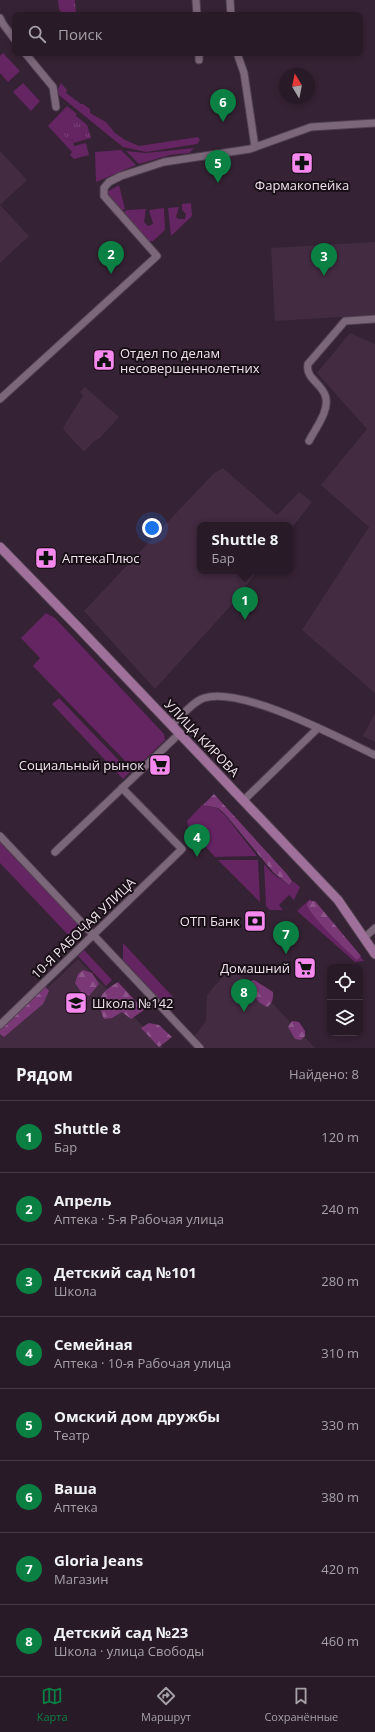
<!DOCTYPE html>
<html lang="ru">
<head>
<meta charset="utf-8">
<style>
	body { margin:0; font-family:"Open Sans",sans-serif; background:#342733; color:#f1f3f6 }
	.controls { position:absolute; right:12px; bottom:12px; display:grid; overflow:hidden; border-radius:8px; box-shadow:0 2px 6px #0003 }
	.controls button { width:36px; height:36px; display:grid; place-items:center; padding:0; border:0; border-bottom:1px solid #443844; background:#281a27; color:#f1f3f6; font:20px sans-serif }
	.compass { position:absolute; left:279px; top:68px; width:36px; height:36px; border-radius:50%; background:#281a27; box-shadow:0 2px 6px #0003; rotate:350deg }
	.you { position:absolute; left:152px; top:528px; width:14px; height:14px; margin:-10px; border:3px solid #fff; border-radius:50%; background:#1a73e8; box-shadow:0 0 0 6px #1a73e833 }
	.badge { display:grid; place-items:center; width:26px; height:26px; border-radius:50%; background:#0b8043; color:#fff; font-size:13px; font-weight:700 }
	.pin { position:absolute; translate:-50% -33px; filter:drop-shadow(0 1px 2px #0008) }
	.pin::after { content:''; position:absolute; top:21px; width:14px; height:12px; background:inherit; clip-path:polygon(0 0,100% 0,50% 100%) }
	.popup { position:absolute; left:197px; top:522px; width:96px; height:52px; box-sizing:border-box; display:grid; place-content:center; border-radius:8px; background:#281a27; filter:drop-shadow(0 1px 3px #0005); font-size:13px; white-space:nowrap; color:#a5a1a7 }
	.popup b { font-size:15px; color:#f1f3f6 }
	.popup::after { content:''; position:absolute; left:50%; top:100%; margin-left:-8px; border:8px solid transparent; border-top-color:#281a27 }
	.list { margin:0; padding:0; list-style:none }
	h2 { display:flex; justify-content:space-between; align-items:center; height:52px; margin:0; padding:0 16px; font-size:17px }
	h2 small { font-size:13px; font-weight:400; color:#a5a1a7 }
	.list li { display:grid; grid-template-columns:26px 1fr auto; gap:12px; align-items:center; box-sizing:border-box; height:72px; padding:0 16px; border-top:1px solid #443844 }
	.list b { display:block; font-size:15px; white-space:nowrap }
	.list p { margin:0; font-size:13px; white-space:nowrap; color:#a5a1a7 }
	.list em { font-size:13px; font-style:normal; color:#a5a1a7 }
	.icon { flex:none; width:22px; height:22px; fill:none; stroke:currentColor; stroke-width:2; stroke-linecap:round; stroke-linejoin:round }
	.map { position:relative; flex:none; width:375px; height:1048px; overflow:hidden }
	.search { position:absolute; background:#281a27; box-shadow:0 2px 6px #0003; left:12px; right:12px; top:12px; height:44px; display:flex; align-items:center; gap:10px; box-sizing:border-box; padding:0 14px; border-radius:8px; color:#a5a1a7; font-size:15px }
	.sheet { height:628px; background:#281a27 }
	nav { display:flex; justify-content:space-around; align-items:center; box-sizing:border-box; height:56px; border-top:1px solid #443844; background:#281a27; font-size:11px; color:#a5a1a7 }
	nav a { display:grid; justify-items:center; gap:2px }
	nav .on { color:#0b8043 }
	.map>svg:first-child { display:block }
</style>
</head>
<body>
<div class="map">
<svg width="375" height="1048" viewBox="0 0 375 1048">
	<defs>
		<pattern id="forest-firs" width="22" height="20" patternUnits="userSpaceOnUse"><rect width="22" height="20" fill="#7b3877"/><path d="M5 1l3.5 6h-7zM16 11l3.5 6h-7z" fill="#8e558b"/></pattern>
		<pattern id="park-tufts" width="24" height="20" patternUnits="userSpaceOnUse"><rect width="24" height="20" fill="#652462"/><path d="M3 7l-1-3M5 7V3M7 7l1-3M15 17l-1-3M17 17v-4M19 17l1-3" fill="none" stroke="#7b4479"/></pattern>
	</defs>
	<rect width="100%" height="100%" fill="#352234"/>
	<!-- built -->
	<g fill="#432b41">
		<polygon points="0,151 27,180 0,205 29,236 0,263"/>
		<polygon points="375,242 375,315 275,321 271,248"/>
		<polygon points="350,333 375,344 375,693 302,630 369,527 321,485 367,429 317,373"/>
		<polygon points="85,387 119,417 99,439 94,441 84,452 63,429 65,424 83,396 80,392"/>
		<polygon points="223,468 277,515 299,492 312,502 290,530 290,525 200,525 200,571 257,571 236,600 155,689 84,611 213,474"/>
		<polygon points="375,713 375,742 363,736"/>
		<polygon points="78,959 164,1048 0,1048 0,1033"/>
		<polygon points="229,969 254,984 315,1048 204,1048 194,1037 206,1021 207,995"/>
	</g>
	<!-- grass -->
	<g fill="#652462">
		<polygon points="3,53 20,71 8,82 0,73 0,56"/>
		<polygon points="23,83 40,101 31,111 13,92"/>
		<polygon points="61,83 67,90 66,93 81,104 83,104 90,109 90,113 106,122 115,133 125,140 139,146 198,137 200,140 197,144 146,152 123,147 60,96 57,91"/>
		<polygon points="67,106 77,114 70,121 66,140 72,139 74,146 86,143 89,155 74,159 70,155 72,152 48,126"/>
		<polygon points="194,148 189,153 170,155 139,164 126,151 146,153"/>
		<polygon points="121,150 136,165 96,182 95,152"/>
		<polygon points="119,185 125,209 121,211 107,192"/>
		<polygon points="191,203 192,216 171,236 168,208 179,207 176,217 178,219 185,219 186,214 182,210 182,204"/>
		<polygon points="164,208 165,230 153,241 149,241 122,213 127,210 146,209 144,222 148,226 153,224 149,210"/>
		<polygon points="46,613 55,618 164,734 165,740 134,770 33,666 40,658 21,638"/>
		<polygon points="59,698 130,772 123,779 52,704"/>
		<polygon points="202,805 217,808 225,815 257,856 215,857 189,828 187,821"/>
		<polygon points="0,841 82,929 75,933 76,941 75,942 0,863"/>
		<polygon points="218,860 258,860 260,902"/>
		<polygon points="264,864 272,873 289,885 293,881 300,887 294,900 289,895 279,905 283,910 270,910 266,906"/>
		<polygon points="310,899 364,961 355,962 297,911"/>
		<polygon points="123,943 173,997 165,1005 123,960"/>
		<polygon points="84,950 112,980 106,986 78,956"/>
	</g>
	<!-- forest -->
	<g fill="url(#forest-firs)">
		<polygon points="214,794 286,873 292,881 289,885 273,872 225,814 218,808 203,805"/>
		<path d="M 309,901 L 315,901 L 361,956 L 357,960 C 346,950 312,918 307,905 Z"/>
		<polygon points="83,970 92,973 99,984 89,996 81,992 75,983 78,974"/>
		<path d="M 254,980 L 273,992 C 273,999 273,1003 267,1007 L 260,1003 L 248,989 L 248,982 Z"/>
		<path d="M 118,982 L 144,1010 L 131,1019 L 122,1012 L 112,1018 L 104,1019 C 95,999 101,992 118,982 Z"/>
		<polygon points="44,985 49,991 43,1004 4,1037 0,1034 0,1028"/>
		<polygon points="292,1021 299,1022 305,1031 305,1036 301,1040 295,1039 288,1027"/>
		<polygon points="149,1023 159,1025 172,1037 159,1047 141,1028"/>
	</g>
	<!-- park -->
	<g fill="url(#park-tufts)">
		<polygon points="58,0 75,0 76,15 63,15 59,9"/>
		<polygon points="75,115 87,125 91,138 73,143 72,139 66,140 62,126 70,121 68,117"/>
	</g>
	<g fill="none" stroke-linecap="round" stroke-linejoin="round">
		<!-- minor casing -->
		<g stroke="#4f3f4e" stroke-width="9">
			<g id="minor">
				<polyline points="196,0 197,15"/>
				<polyline points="230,0 231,15"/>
				<polyline points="0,18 3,24 15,40"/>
				<polyline points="25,53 53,87 56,107"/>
				<polyline points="199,53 199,60"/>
				<polyline points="237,53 244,73 255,147"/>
				<polyline points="0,399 157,256 104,196 104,188 109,182 121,176 164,162 250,149 311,127 375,123"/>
				<path d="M 309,441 C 315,429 331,409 325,395 C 321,383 305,378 308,364 L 345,321 L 375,319"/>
				<path d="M 172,725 C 182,716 192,702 204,698 C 242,686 339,738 375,755"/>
				<polyline points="244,800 318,728"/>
				<polyline points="0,836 200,1048"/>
				<polyline points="55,852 180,733"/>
				<polyline points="364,938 375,928"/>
				<polyline points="0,1025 182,849 122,788"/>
			</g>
		</g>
		<!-- major casing -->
		<g stroke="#4f3f4e" stroke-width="11">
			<polyline id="major" points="0,547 77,626 338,900 375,954"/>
		</g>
		<!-- minor -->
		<use href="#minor" stroke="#7c667a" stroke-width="7"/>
		<!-- major -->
		<use href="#major" stroke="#9e709a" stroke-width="9"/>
	</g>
	<!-- icons -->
	<defs>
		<g id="pharmacy-square" transform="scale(1.15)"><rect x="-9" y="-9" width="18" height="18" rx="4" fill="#f589ee" stroke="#180f17"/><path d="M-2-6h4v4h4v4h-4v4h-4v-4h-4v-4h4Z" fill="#111"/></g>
		<g id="civic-square" transform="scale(1.15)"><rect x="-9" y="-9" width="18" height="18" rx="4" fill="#f589ee" stroke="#180f17"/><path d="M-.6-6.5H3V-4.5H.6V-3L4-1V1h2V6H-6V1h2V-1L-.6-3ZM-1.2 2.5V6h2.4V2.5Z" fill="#111"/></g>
		<g id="supermarket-square" transform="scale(1.15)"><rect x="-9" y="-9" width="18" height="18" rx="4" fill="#f589ee" stroke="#180f17"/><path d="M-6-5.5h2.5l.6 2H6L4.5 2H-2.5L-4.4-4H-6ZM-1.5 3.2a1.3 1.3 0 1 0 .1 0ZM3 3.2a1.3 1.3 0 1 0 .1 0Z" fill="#111"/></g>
		<g id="bank-square" transform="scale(1.15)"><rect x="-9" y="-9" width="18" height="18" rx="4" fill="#f589ee" stroke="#180f17"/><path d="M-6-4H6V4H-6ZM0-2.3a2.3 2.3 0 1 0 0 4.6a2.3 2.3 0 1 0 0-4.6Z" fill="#111"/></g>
		<g id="school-square" transform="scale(1.15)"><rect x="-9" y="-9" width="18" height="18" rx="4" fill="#f589ee" stroke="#180f17"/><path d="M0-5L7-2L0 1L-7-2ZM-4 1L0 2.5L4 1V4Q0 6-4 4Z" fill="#111"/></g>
	</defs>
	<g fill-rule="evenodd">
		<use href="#pharmacy-square" x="302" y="163"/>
		<use href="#civic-square" x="104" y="360"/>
		<use href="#pharmacy-square" x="46" y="558"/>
		<use href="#supermarket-square" x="160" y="765"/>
		<use href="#bank-square" x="255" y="921"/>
		<use href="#supermarket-square" x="305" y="968"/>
		<use href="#school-square" x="76" y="1003"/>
	</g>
	<g text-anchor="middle" stroke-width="4" stroke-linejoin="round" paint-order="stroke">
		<!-- poi labels -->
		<g font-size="13" fill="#f0e3ee" stroke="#180f17" text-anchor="start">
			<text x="302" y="190" text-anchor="middle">Фармакопейка</text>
			<text x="120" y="358">Отдел по делам<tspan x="120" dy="15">несовершеннолетних</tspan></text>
			<text x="62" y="563">АптекаПлюс</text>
			<text x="144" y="770" text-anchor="end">Социальный рынок</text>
			<text x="240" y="926" text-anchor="end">ОТП Банк</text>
			<text x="290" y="973" text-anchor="end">Домашний</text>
			<text x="92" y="1008">Школа №142</text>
		</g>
		<!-- street labels -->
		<g font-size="13" fill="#f0e3ee" stroke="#180f17">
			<text transform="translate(202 738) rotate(46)" y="5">УЛИЦА КИРОВА</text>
			<text transform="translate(83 928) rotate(-44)" y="5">10-Я РАБОЧАЯ УЛИЦА</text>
		</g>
	</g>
</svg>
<div class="controls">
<button><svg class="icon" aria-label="locate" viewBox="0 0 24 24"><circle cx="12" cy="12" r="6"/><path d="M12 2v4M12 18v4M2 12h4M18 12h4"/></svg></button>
<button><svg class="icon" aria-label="layers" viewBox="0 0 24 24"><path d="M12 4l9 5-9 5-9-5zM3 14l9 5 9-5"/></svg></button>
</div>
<svg class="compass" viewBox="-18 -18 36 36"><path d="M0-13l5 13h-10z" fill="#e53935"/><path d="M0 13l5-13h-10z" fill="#a5a1a7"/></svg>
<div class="you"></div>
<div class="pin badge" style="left:245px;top:620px">1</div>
<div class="popup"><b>Shuttle 8</b>Бар</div>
<div class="pin badge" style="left:111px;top:274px">2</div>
<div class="pin badge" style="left:324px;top:276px">3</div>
<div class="pin badge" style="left:197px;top:857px">4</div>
<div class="pin badge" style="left:218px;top:183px">5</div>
<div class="pin badge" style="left:223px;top:122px">6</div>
<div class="pin badge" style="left:286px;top:954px">7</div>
<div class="pin badge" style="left:244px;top:1012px">8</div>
<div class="search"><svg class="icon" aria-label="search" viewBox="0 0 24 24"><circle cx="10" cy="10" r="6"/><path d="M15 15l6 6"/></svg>Поиск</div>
</div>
<section class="sheet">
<h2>Рядом<small>Найдено: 8</small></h2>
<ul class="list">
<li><span class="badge">1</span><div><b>Shuttle 8</b><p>Бар</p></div><em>120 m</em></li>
<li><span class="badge">2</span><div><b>Апрель</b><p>Аптека · 5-я Рабочая улица</p></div><em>240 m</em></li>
<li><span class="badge">3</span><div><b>Детский сад №101</b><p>Школа</p></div><em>280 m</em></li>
<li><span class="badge">4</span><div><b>Семейная</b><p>Аптека · 10-я Рабочая улица</p></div><em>310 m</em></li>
<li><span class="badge">5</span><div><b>Омский дом дружбы</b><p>Театр</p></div><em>330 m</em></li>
<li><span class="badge">6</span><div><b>Ваша</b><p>Аптека</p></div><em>380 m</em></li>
<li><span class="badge">7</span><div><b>Gloria Jeans</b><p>Магазин</p></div><em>420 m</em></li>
<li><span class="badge">8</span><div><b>Детский сад №23</b><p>Школа · улица Свободы</p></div><em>460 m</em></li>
</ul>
</section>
<nav>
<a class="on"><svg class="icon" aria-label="map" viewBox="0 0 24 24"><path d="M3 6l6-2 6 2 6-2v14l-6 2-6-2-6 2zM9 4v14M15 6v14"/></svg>Карта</a>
<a><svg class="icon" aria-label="directions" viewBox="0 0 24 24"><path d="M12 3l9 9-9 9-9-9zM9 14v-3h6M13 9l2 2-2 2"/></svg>Маршрут</a>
<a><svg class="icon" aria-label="saved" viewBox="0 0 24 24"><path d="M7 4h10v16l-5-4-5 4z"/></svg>Сохранённые</a>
</nav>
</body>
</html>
